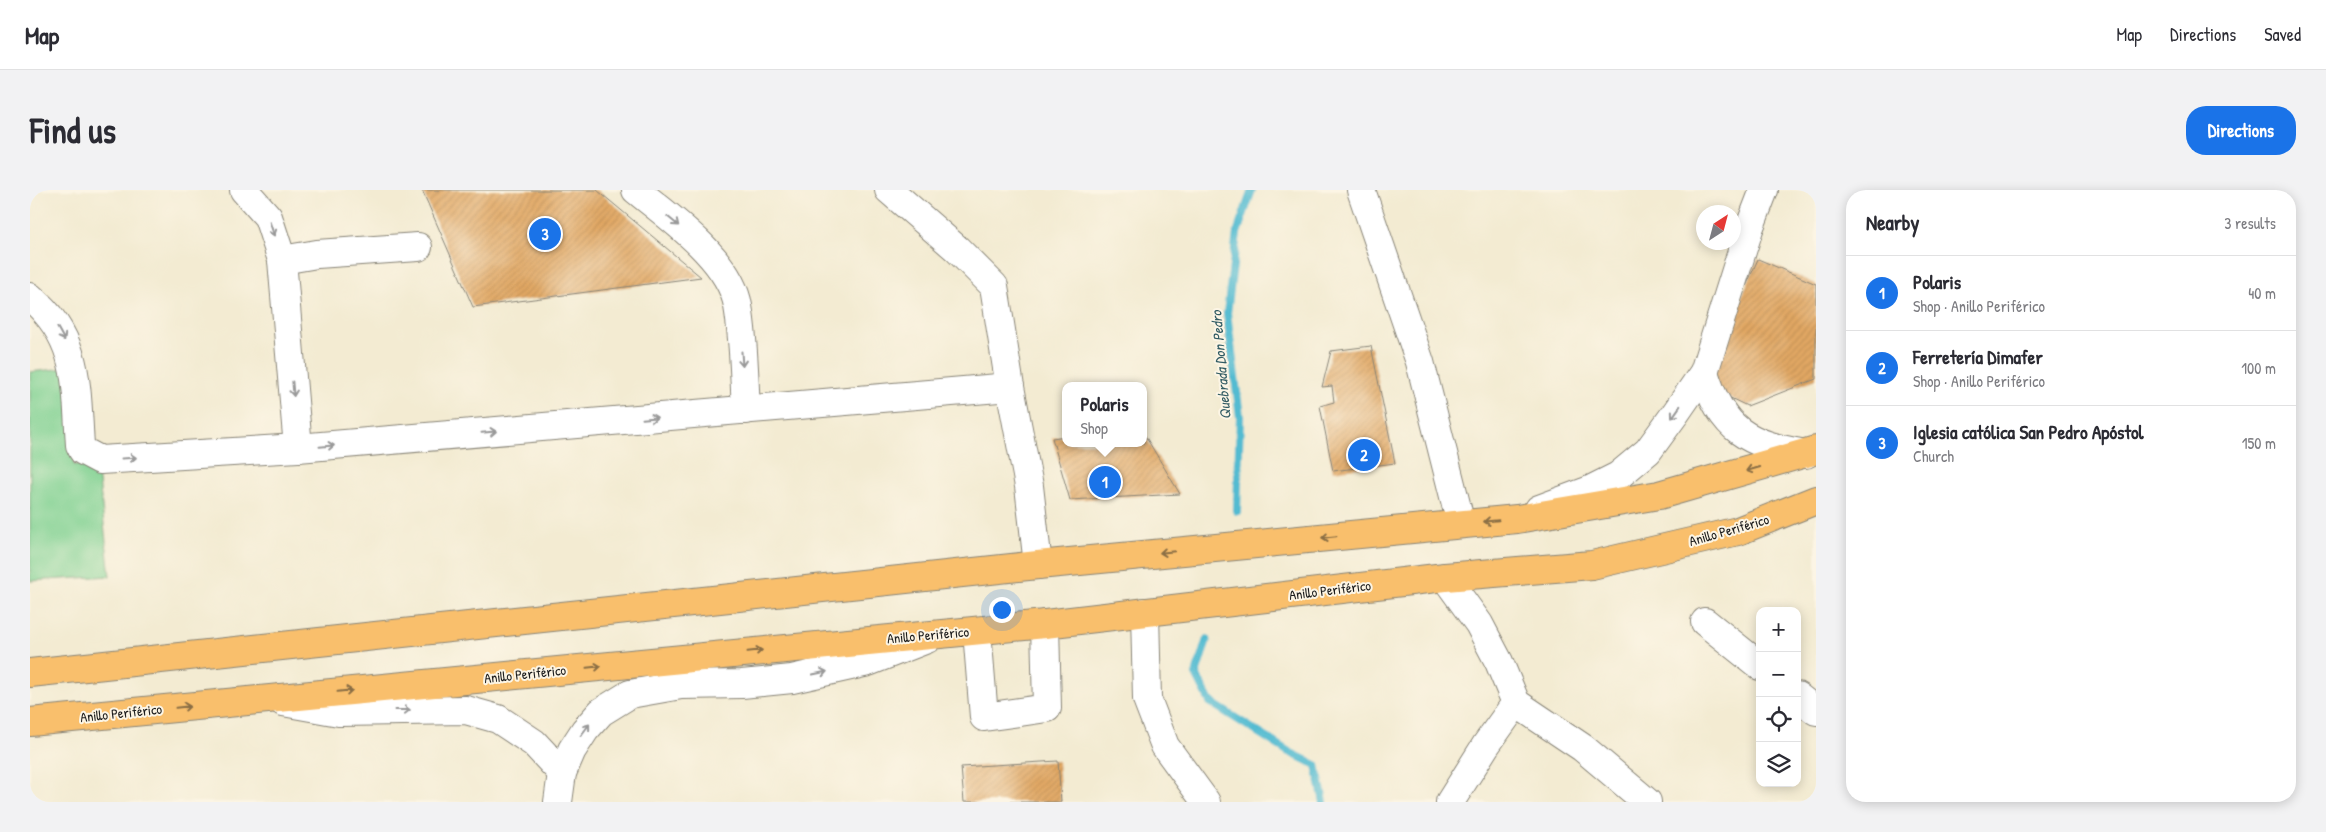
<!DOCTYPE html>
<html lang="en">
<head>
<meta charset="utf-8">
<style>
	body { margin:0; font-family:"Patrick Hand",sans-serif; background:#f2f2f3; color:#2b2b33 }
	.controls { position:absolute; right:15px; bottom:15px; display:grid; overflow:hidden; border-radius:10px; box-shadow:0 2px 12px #0003 }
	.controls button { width:45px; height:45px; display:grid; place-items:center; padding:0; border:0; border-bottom:1px solid #e1e1e2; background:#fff; color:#2b2b33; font:25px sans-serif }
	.compass { position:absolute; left:1666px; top:15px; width:45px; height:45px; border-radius:50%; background:#fff; box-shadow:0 2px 12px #0003; rotate:36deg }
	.you { position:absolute; left:971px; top:419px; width:18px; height:18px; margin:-12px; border:4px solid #fff; border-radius:50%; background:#1a73e8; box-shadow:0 0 0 8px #1a73e833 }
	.badge { display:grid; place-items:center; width:32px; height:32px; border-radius:50%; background:#1a73e8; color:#fff; font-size:16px; font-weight:700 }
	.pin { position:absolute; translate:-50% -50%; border:2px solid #fff; box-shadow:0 1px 5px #0006 }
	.popup { position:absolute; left:1032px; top:192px; width:85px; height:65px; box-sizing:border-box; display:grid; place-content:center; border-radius:10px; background:#fff; filter:drop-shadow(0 1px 4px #0005); font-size:16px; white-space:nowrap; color:#7c7c81 }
	.popup b { font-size:19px; color:#2b2b33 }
	.popup::after { content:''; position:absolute; left:50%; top:100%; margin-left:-10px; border:10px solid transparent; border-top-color:#fff }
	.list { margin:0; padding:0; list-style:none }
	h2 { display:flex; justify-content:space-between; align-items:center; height:65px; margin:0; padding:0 20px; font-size:21px }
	h2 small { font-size:16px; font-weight:400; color:#7c7c81 }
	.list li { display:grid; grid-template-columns:32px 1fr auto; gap:15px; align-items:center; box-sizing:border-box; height:75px; padding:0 20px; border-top:1px solid #e1e1e2 }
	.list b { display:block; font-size:19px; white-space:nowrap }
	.list p { margin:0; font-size:16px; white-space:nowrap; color:#7c7c81 }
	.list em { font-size:16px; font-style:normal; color:#7c7c81 }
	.icon { flex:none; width:28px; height:28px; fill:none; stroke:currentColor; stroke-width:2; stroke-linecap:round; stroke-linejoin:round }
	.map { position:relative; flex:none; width:1786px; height:612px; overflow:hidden; border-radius:20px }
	header { display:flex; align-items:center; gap:30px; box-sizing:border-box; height:70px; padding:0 25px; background:#fff; border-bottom:1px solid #e1e1e2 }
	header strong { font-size:24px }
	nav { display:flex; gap:28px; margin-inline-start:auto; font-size:18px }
	.intro { display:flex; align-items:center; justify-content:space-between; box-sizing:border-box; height:120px; padding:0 30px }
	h1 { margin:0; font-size:35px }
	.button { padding:12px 22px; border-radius:20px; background:#1a73e8; color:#fff; font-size:18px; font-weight:700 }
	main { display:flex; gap:30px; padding:0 30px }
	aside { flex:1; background:#fff; border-radius:20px; box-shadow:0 2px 12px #0003 }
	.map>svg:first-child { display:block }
</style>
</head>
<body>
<header>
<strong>Map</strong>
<nav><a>Map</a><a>Directions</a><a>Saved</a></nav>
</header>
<div class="intro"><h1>Find us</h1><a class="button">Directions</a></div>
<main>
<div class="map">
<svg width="1786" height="612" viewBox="0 0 1786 612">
	<defs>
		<pattern id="building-hatch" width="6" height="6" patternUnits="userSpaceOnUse" patternTransform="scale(1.25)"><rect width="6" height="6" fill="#e1a763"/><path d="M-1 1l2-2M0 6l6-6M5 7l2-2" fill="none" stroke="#c08f55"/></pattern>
	</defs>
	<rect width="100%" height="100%" fill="#fcf5e5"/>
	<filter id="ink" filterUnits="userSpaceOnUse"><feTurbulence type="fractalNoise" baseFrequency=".02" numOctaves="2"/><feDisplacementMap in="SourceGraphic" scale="10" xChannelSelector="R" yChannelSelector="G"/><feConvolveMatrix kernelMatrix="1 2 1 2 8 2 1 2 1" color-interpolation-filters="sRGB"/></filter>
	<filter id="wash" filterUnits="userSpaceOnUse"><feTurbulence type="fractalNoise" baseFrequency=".0096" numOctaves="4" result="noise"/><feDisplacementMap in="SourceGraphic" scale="20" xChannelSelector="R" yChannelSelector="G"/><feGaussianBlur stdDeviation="1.12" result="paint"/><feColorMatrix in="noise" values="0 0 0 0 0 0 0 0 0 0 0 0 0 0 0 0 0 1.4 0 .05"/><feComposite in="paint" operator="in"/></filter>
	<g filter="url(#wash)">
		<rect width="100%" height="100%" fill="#f3ebd2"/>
		<!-- green -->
		<polygon fill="#80d192" stroke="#4e7657" points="35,178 44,275 67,273 80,386 0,391 0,182"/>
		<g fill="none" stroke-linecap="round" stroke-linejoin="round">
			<!-- stream -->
			<g stroke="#53bbd1" stroke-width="8">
				<polyline points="1207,321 1210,227 1197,123 1207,43 1222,0"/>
				<polyline points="1177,449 1166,484 1180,512 1259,562 1286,575 1294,612"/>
			</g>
		</g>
		<g id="blocks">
			<!-- building -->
			<g fill="url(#building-hatch)">
				<polygon points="392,0 567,0 671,87 443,117"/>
				<polygon points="1728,69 1786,94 1786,189 1717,216 1684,200 1679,181"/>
				<polygon points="1341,156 1365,273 1303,281 1290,216 1304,212 1302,196 1292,197 1301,161"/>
				<polygon points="1114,244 1150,304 1040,310 1022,248 1036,246 1036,253 1114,253"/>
				<polygon points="1028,571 1031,612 934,612 931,577"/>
			</g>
		</g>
	</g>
	<g filter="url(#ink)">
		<use href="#blocks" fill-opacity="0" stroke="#888477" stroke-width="1"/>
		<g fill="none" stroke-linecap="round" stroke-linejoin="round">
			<!-- minor casing -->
			<g stroke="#888477" stroke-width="30">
				<g id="minor">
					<polyline points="214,0 238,27 252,70 268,258"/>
					<path d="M 606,0 C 641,29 700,69 708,116 C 714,150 714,186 716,220"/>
					<polyline points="859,0 927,59 964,96 980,197 999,296 1008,375"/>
					<polyline points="1331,0 1390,172 1431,334"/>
					<polyline points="252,70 287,64 388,57"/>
					<path d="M 0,107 C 50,148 46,196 50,255 L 53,261 L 70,270 L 268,258 L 980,197"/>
					<path d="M 1674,182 C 1692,241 1718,254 1776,264"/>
					<polyline points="1509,319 1560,300 1588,286 1618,261 1645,224 1674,182 1719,39 1734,0"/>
					<polyline points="1415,387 1449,434 1469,472 1486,513 1553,558 1617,612"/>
					<polyline points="1115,422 1117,509 1135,556 1176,612"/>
					<polyline points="1675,432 1730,476"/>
					<polyline points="947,441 954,527 1017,518 1015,434"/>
					<polyline points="1767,506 1786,521"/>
					<polyline points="253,512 309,522 436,520 468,529 504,553 532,583"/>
					<polyline points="528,612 532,583 542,560 555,540 571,522 600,504 651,495 712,494 762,489 838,472 897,449"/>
					<polyline points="1420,612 1456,555 1486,513"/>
				</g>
			</g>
			<!-- highway casing -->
			<g stroke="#888477" stroke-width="30">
				<g id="highway">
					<polyline points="0,483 1008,375 1487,329 1629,305 1786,260"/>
					<polyline points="0,532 1015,434 1415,387 1562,375 1708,341 1786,310"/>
				</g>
			</g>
			<!-- minor -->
			<use href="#minor" stroke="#fff" stroke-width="28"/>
			<!-- highway -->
			<use href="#highway" stroke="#f9bf6c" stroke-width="28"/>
		</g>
		<!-- one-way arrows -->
		<defs><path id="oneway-shaft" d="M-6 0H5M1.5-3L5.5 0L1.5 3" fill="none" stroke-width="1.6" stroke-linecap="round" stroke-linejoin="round" transform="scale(1.25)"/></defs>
		<g stroke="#999">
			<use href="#oneway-shaft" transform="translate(643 31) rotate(40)"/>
			<use href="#oneway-shaft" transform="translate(242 39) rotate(72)"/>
			<use href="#oneway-shaft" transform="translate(31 144) rotate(61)"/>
			<use href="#oneway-shaft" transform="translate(712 169) rotate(86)"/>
			<use href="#oneway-shaft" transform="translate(263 199) rotate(85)"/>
			<use href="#oneway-shaft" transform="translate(1646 222) rotate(125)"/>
			<use href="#oneway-shaft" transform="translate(620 228) rotate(-5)"/>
			<use href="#oneway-shaft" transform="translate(459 242) rotate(-5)"/>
			<use href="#oneway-shaft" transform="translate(297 256) rotate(-5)"/>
			<use href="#oneway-shaft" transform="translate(99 268) rotate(-3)"/>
			<use href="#oneway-shaft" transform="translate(790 483) rotate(-12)"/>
			<use href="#oneway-shaft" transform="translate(373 520)"/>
			<use href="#oneway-shaft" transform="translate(555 540) rotate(-53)"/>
		</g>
		<g stroke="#8a6e44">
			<use href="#oneway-shaft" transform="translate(1723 279) rotate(164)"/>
			<use href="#oneway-shaft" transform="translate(1461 331) rotate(175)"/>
			<use href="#oneway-shaft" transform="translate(1299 347) rotate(174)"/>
			<use href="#oneway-shaft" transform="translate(1137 362) rotate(174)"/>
			<use href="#oneway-shaft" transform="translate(725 461) rotate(-6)"/>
			<use href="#oneway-shaft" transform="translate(564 477) rotate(-6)"/>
			<use href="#oneway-shaft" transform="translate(315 501) rotate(-6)"/>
			<use href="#oneway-shaft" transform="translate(153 517) rotate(-6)"/>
		</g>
	</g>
	<g text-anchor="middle" stroke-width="4" stroke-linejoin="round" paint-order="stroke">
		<!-- street labels -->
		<g font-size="14" fill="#1c1c1c" stroke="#fcf5e5">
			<text transform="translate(1699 340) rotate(-16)" y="5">Anillo Periférico</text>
			<text transform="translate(1300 400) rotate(-7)" y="5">Anillo Periférico</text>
			<text transform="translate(898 445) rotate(-5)" y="5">Anillo Periférico</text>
			<text transform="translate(495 484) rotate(-6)" y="5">Anillo Periférico</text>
			<text transform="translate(91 523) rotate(-6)" y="5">Anillo Periférico</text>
		</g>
		<!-- water labels -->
		<g font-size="15" font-style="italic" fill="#325c64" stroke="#fcf5e5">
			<text transform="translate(1191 175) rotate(-95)" y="5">Quebrada Don Pedro</text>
		</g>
	</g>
</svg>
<div class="controls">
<button>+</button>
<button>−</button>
<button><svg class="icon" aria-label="locate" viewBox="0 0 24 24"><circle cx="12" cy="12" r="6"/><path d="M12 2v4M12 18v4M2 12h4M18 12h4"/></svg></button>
<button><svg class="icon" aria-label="layers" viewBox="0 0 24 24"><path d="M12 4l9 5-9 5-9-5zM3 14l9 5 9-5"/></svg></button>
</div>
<svg class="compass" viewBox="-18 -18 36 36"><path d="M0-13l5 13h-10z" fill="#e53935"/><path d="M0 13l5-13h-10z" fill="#7c7c81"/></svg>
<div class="you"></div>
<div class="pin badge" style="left:1075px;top:292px">1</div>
<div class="popup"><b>Polaris</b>Shop</div>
<div class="pin badge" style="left:1334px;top:265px">2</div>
<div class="pin badge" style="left:515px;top:44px">3</div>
</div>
<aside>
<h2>Nearby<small>3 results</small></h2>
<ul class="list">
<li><span class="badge">1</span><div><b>Polaris</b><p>Shop · Anillo Periférico</p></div><em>40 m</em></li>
<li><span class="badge">2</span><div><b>Ferretería Dimafer</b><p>Shop · Anillo Periférico</p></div><em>100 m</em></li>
<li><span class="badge">3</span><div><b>Iglesia católica San Pedro Apóstol</b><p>Church</p></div><em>150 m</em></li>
</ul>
</aside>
</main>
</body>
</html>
